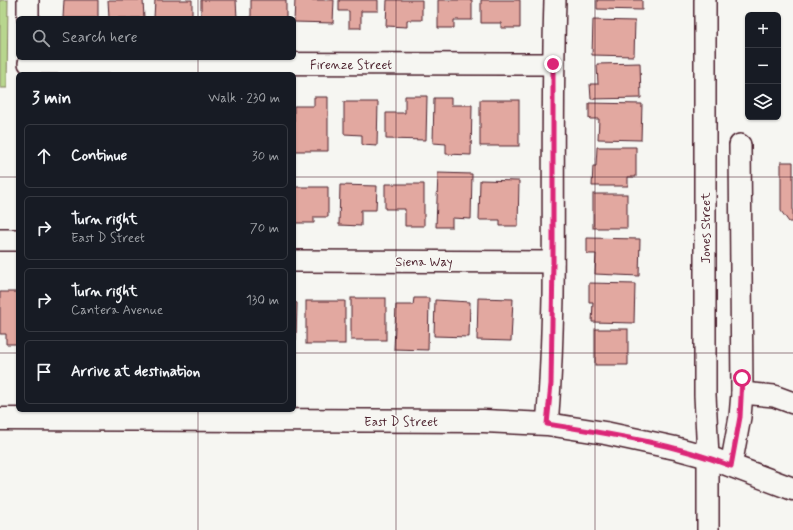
<!DOCTYPE html>
<html lang="en">
<head>
<meta charset="utf-8">
<style>
	body { margin:0; font-family:Mynerve,sans-serif; background:#242831; color:#f1f3f6 }
	.controls { position:absolute; right:12px; top:12px; display:grid; overflow:hidden; border-radius:6px; box-shadow:0 1px 3px #0004 }
	.controls button { width:36px; height:36px; display:grid; place-items:center; padding:0; border:0; border-bottom:1px solid #363941; background:#171b24; color:#f1f3f6; font:20px sans-serif }
	.stop { position:absolute; width:12px; height:12px; margin:-9px; border:3px solid #db2777; border-radius:50%; background:#fff }
	.stop.end { background:#db2777; border-color:#fff; box-shadow:0 1px 4px #0008 }
	.list { margin:0; padding:0; list-style:none }
	h2 { display:flex; justify-content:space-between; align-items:center; height:52px; margin:0; padding:0 16px; font-size:17px }
	h2 small { font-size:13px; font-weight:400; color:#9ea1a6 }
	.list li { display:grid; grid-template-columns:26px 1fr auto; gap:12px; align-items:center; box-sizing:border-box; height:64px; margin:0 8px 8px; padding:0 8px; border:1px solid #363941; border-radius:6px }
	.list b { display:block; font-size:15px; white-space:nowrap }
	.list p { margin:0; font-size:13px; white-space:nowrap; color:#9ea1a6 }
	.list em { font-size:13px; font-style:normal; color:#9ea1a6 }
	.icon { flex:none; width:22px; height:22px; fill:none; stroke:currentColor; stroke-width:2; stroke-linecap:round; stroke-linejoin:round }
	.map { position:relative; flex:none; width:793px; height:530px; overflow:hidden }
	.search { position:absolute; background:#171b24; box-shadow:0 1px 3px #0004; left:16px; top:16px; width:280px; height:44px; display:flex; align-items:center; gap:10px; box-sizing:border-box; padding:0 14px; border-radius:6px; color:#9ea1a6; font-size:15px }
	.panel { position:absolute; background:#171b24; box-shadow:0 1px 3px #0004; left:16px; top:72px; width:280px; height:340px; border-radius:6px }
	.map>svg:first-child { display:block }
</style>
</head>
<body>
<div class="map">
<svg width="793" height="530" viewBox="0 0 793 530">
	<rect width="100%" height="100%" fill="#f6f6f2"/>
	<filter id="ink" filterUnits="userSpaceOnUse"><feTurbulence type="fractalNoise" baseFrequency=".025" numOctaves="2"/><feDisplacementMap in="SourceGraphic" scale="8" xChannelSelector="R" yChannelSelector="G"/><feConvolveMatrix kernelMatrix="1 2 1 2 8 2 1 2 1" color-interpolation-filters="sRGB"/></filter>
	<g filter="url(#ink)">
		<!-- green -->
		<polygon fill="#b8d68e" stroke="#817a5c" points="0,0 8,0 7,88 0,88"/>
		<!-- building -->
		<g fill="#e2a8a0" stroke="#4a1f2b">
			<polygon points="64,0 98,0 98,18 63,18"/>
			<polygon points="108,0 143,0 144,18 109,18"/>
			<polygon points="155,0 192,0 192,18 154,18"/>
			<polygon points="201,0 236,0 237,18 201,18"/>
			<rect x="251" y="0" width="35" height="18"/>
			<polygon points="295,0 334,0 333,23 294,22"/>
			<polygon points="339,0 378,0 378,11 361,11 361,28 349,28 349,11 339,11"/>
			<polygon points="387,0 422,0 422,20 407,20 407,27 386,26"/>
			<polygon points="438,0 472,0 472,20 454,20 454,28 438,28"/>
			<polygon points="481,0 520,0 520,28 501,28 501,23 481,23"/>
			<polygon points="597,0 642,0 642,10 597,9"/>
			<polygon points="593,20 635,21 634,56 592,55"/>
			<polygon points="640,63 641,98 591,99 590,84 598,84 597,64"/>
			<polygon points="405,96 427,96 426,140 386,139 386,113 405,113"/>
			<polygon points="314,97 328,97 328,151 294,151 294,106 314,106"/>
			<polygon points="434,98 451,98 451,105 472,105 471,155 446,154 446,144 433,143"/>
			<rect x="480" y="100" width="39" height="46"/>
			<polygon points="344,102 378,102 377,146 362,145 362,135 344,134"/>
			<polygon points="589,103 642,104 641,140 598,139 599,119 589,119"/>
			<polygon points="597,147 636,147 636,177 628,177 628,186 592,186 593,166 596,166"/>
			<polygon points="781,162 793,162 793,222 789,222 781,211"/>
			<polygon points="438,173 472,174 471,219 452,218 452,227 436,227"/>
			<polygon points="480,180 519,181 518,226 500,226 500,220 479,220"/>
			<polygon points="385,184 424,184 424,226 405,226 405,209 385,209"/>
			<polygon points="340,185 377,186 376,210 361,210 361,226 339,225"/>
			<polygon points="294,187 328,187 328,217 314,217 314,223 294,223"/>
			<rect x="593" y="194" width="34" height="34"/>
			<polygon points="587,238 640,239 639,276 595,274 596,254 587,254"/>
			<polygon points="589,283 635,284 634,323 592,322 593,302 589,302"/>
			<polygon points="0,292 18,292 18,344 6,344 6,334 0,334"/>
			<rect x="351" y="298" width="35" height="42"/>
			<polygon points="414,298 429,298 428,350 394,349 396,305 413,305"/>
			<polygon points="478,298 513,299 511,341 477,340"/>
			<polygon points="435,300 470,302 469,337 434,336"/>
			<rect x="306" y="301" width="39" height="43"/>
			<polygon points="294,302 297,303 296,340 294,340"/>
			<rect x="595" y="329" width="33" height="36"/>
		</g>
		<g fill="none" stroke-linecap="round" stroke-linejoin="round">
			<!-- minor casing -->
			<g stroke="#4a1f2b" stroke-width="24">
				<g id="minor">
					<polyline points="28,0 28,18"/>
					<polyline points="705,0 705,395 708,457 708,530"/>
					<polyline points="29,63 553,64"/>
					<polyline points="0,240 18,240"/>
					<polyline points="294,261 553,262"/>
					<polyline points="742,393 774,396 793,403"/>
					<path d="M 547,424 C 551,382 552,339 553,297 C 554,198 552,99 555,0"/>
					<polyline points="731,466 740,417 742,393 740,145"/>
				</g>
			</g>
			<!-- major casing -->
			<g stroke="#4a1f2b" stroke-width="25">
				<polyline id="major" points="0,419 484,421 547,424 605,433 675,448 708,457 793,489"/>
			</g>
			<!-- minor -->
			<use href="#minor" stroke="#f6f6f2" stroke-width="21"/>
			<!-- major -->
			<use href="#major" stroke="#f6f6f2" stroke-width="22"/>
		</g>
	</g>
	<g fill="none" stroke-linecap="round" stroke-linejoin="round" filter="url(#ink)">
		<!-- route -->
		<path stroke="#db2777" stroke-width="5" d="M 553,64 L 553,262 L 551,384 L 547,424 C 610,434 672,443 731,466 L 740,417 L 742,378"/>
	</g>
	<!-- grid -->
	<path fill="none" stroke="#4a1f2b" stroke-width="1" stroke-opacity="0.55" d="M 198,0 L 198,18M 396,0 L 396,530M 595,0 L 595,530M 198,58 L 198,74M 0,177 L 18,177M 294,177 L 793,177M 0,353 L 18,353M 294,353 L 793,353M 198,410 L 198,530"/>
	<g text-anchor="middle" stroke-width="3" stroke-linejoin="round" paint-order="stroke">
		<!-- street labels -->
		<g font-size="13" fill="#4a1f2b" stroke="#f6f6f2">
			<text x="351" y="69">Firenze Street</text>
			<text transform="translate(705 228) rotate(-90)" y="5">Jones Street</text>
			<text x="424" y="266">Siena Way</text>
			<text x="401" y="426">East D Street</text>
		</g>
	</g>
</svg>
<div class="controls">
<button>+</button>
<button>−</button>
<button><svg class="icon" aria-label="layers" viewBox="0 0 24 24"><path d="M12 4l9 5-9 5-9-5zM3 14l9 5 9-5"/></svg></button>
</div>
<div class="stop" style="left:742px;top:378px"></div>
<div class="stop end" style="left:553px;top:64px"></div>
<div class="search"><svg class="icon" aria-label="search" viewBox="0 0 24 24"><circle cx="10" cy="10" r="6"/><path d="M15 15l6 6"/></svg>Search here</div>
<section class="panel">
<h2>3 min<small>Walk · 230 m</small></h2>
<ul class="list">
<li><svg class="icon" aria-label="ahead" viewBox="0 0 24 24"><path d="M12 20V5M6 11l6-6 6 6"/></svg><div><b>Continue</b></div><em>30 m</em></li>
<li><svg class="icon" aria-label="right" viewBox="0 0 24 24"><path d="M7 20v-9h11M14 6l5 5-5 5"/></svg><div><b>Turn right</b><p>East D Street</p></div><em>70 m</em></li>
<li><svg class="icon" aria-label="right" viewBox="0 0 24 24"><path d="M7 20v-9h11M14 6l5 5-5 5"/></svg><div><b>Turn right</b><p>Cantera Avenue</p></div><em>130 m</em></li>
<li><svg class="icon" aria-label="arrive" viewBox="0 0 24 24"><path d="M6 21V4h12l-3 4 3 4H6"/></svg><div><b>Arrive at destination</b></div></li>
</ul>
</section>
</div>
</body>
</html>
